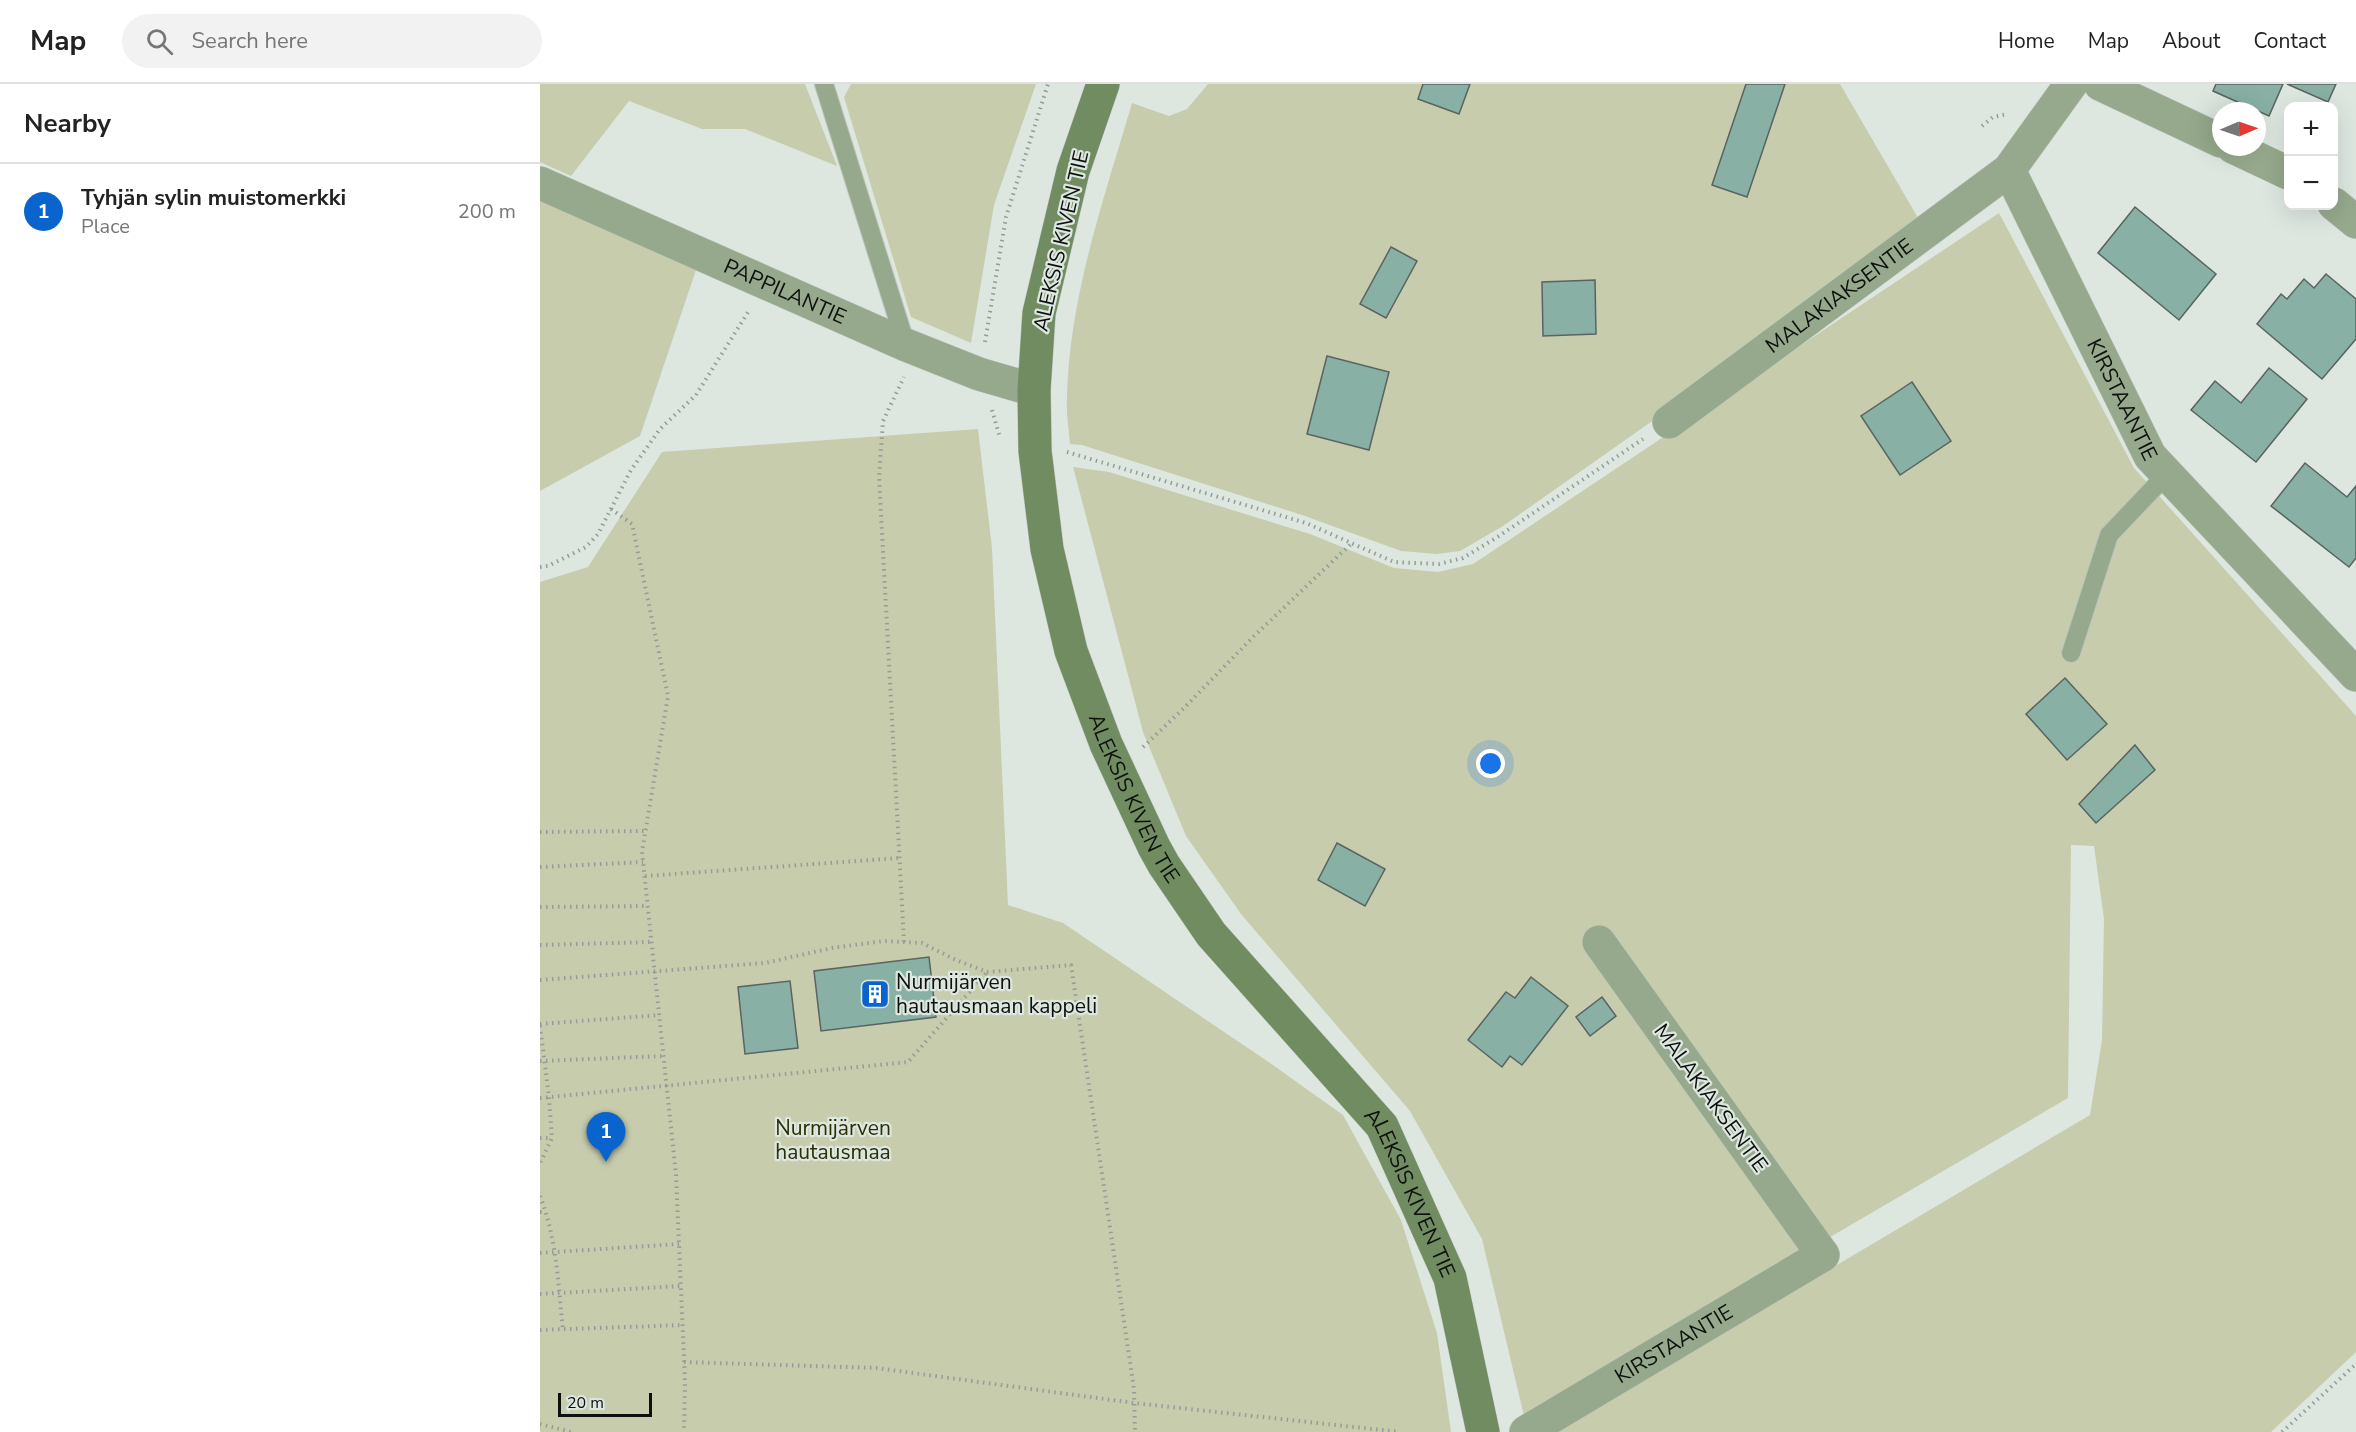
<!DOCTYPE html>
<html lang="en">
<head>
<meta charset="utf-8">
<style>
	body { margin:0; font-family:"Nunito Sans",sans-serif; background:#f2f2f2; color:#222 }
	.controls { position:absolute; right:18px; top:18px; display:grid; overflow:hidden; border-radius:12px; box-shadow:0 6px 24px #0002 }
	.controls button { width:54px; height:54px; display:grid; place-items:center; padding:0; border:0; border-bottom:2px solid #e0e0e0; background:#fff; color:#222; font:30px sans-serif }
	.compass { position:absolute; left:1672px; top:18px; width:54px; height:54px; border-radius:50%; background:#fff; box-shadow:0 6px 24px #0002; rotate:88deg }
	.scale { position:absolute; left:18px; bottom:15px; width:94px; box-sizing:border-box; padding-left:6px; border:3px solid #0d100e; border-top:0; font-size:16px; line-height:21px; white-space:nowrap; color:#0d100e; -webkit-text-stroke:4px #dde7e0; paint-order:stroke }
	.you { position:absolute; left:951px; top:680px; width:21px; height:21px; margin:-15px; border:4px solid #fff; border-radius:50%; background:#1a73e8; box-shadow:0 0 0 9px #1a73e833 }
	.badge { display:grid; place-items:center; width:39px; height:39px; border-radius:50%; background:#0a64cd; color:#fff; font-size:20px; font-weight:700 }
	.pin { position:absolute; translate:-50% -50px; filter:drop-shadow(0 2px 3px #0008) }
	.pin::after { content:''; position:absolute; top:32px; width:21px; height:18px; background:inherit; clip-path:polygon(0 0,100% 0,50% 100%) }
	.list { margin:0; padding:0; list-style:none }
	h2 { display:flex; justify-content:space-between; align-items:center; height:78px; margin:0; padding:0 24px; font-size:26px }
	h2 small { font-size:20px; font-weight:400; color:#767676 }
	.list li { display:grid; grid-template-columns:39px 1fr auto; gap:18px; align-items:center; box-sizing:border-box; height:96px; padding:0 24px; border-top:2px solid #e0e0e0 }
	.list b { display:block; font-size:22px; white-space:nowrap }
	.list p { margin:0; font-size:20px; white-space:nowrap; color:#767676 }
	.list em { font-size:20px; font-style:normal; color:#767676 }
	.icon { flex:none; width:33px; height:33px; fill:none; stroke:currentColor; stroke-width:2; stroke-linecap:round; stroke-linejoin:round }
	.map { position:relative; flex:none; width:1816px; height:1348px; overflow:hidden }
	header { display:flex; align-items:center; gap:36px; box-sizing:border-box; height:84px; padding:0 30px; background:#fff; border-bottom:2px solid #e0e0e0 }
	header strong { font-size:28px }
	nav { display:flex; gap:33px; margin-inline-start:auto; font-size:21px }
	.search { width:420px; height:54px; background:#f2f2f2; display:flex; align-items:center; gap:15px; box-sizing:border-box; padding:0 21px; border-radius:33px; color:#767676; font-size:22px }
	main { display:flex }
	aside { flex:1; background:#fff }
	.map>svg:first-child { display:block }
</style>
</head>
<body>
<header>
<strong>Map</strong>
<div class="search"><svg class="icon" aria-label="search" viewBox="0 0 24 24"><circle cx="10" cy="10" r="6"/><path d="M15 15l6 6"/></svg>Search here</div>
<nav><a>Home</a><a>Map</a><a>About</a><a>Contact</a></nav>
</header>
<main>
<aside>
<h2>Nearby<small></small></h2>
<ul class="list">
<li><span class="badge">1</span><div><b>Tyhjän sylin muistomerkki</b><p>Place</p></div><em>200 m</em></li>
</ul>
</aside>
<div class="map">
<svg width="1816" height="1348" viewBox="0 0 1816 1348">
	<rect width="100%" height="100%" fill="#dde7e0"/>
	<!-- green -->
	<g fill="#c7ccad">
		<polygon points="0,0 265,0 297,82 205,45 162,45 89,17 31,92 0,78"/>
		<polygon points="311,0 496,0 454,121 431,259 371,233 304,13"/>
		<path d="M 668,0 L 1300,0 L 1381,139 L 1236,250 L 963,442 L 920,467 L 897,470 L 861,467 L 762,431 L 542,361 L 530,360 C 529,345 526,330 527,314 C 529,213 564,115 592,19 L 629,32 L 647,25 Z"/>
		<polygon points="0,115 156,186 100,352 0,407"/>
		<polygon points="1459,129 1594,384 1816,632 1816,1268 1731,1348 1015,1348 1550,1031 1562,956 1564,835 1554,762 1531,761 1528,1014 984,1332 942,1155 870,1027 701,830 646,752 603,648 533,383 569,388 770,450 854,484 898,488 933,480"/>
		<polygon points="438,345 452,464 468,821 523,839 730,979 803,1031 861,1136 897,1249 911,1348 0,1348 0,498 48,483 122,368"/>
	</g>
	<!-- building -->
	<g fill="#88b0a4" stroke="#596461" stroke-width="1.5">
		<polygon points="883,0 930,0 919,30 878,15"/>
		<polygon points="1206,0 1245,0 1207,113 1172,101"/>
		<polygon points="1676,0 1743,0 1729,32 1673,7"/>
		<polygon points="1747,0 1796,0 1788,18"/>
		<polygon points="1595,123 1676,190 1639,236 1558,169"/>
		<polygon points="851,163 877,177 846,234 820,220"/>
		<polygon points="1786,190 1816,215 1816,255 1782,295 1717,240 1741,210 1747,215 1764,195 1774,204"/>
		<polygon points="1055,196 1056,250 1003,252 1002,198"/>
		<polygon points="787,272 849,288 829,366 767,350"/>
		<polygon points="1729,284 1767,315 1716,378 1651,326 1675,297 1701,319"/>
		<polygon points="1372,298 1411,357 1360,391 1321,332"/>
		<polygon points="1765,379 1807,413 1816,402 1816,474 1809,483 1731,422"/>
		<polygon points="1525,594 1567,640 1527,676 1486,630"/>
		<polygon points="1595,661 1615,686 1556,739 1539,720"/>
		<polygon points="797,759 845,785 825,822 778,796"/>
		<polygon points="389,873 396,933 281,947 274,887"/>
		<polygon points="991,893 1028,922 982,981 970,972 962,983 928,956 966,908 975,914"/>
		<polygon points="250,897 258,964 205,970 198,903"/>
		<polygon points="1062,913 1076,932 1050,952 1036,933"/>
	</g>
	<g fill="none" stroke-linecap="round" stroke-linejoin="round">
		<!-- lane casing -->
		<g stroke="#bcc5be" stroke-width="20">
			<g id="lane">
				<polyline points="284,0 366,261"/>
				<polyline points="1531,569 1569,451 1627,390"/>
			</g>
		</g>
		<!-- street casing -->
		<g stroke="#bcc5be" stroke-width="34">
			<g id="street">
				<polyline points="1560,0 1681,57"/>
				<polyline points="1693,63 1748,89"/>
				<path id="s1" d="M 1469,86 L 1610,372 L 1816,591"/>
				<path id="s2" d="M 0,99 L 366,261 L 439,290 L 494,306"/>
				<polyline points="1794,120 1816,138"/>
				<path id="s3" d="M 1129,338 L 1469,86 L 1531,0"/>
				<path id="s4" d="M 986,1348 L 1283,1171 L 1059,858"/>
			</g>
		</g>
		<!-- secondary casing -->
		<g stroke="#bcc5be" stroke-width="34">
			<g id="secondary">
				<path id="s5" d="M 563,0 L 533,87 L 499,229 L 494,306 L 495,367 L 507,465 L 531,567 L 566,660 L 614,763 L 624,781 L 671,850 L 842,1042 L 910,1194 L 943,1348"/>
			</g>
		</g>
		<!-- path -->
		<g stroke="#959c97" stroke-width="4" stroke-dasharray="1.5 4.5" stroke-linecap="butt">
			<polyline points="1442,42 1453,33 1468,30"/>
			<polyline points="445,258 466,133 508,0"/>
			<polyline points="452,326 460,354"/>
			<polyline points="527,368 766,439 854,478 899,480 923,474 959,452 1103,355"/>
			<polyline points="71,425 92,440 128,612 102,768 136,1091 145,1297 144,1348"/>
			<polyline points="0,483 8,482 46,463 58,450 91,386 120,345 156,311 210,225"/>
			<polyline points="603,663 643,625 714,552 813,458"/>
			<polyline points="0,748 106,747"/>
			<polyline points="0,783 103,778"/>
			<polyline points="105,792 359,774"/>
			<polyline points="0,823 108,822"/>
			<polyline points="364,858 339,393 343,337 364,293"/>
			<polyline points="0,861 112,858"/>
			<polyline points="0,896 225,879 292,864 344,857 382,859 416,876 447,888 531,881 594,1305 595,1348"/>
			<polyline points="0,940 120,931"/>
			<polyline points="0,942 9,1013 12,1054 0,1079"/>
			<polyline points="0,977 124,972"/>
			<polyline points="0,1014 368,978 447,888"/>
			<polyline points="0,1054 12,1054"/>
			<path d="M 0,1112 C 17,1155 18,1200 23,1246"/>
			<polyline points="0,1128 6,1128"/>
			<polyline points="0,1169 139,1160"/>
			<polyline points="0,1210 141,1202"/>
			<polyline points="0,1246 143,1241"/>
			<polyline points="144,1278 336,1284 594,1319 860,1348"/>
			<polyline points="0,1340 31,1348"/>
			<polyline points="1742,1348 1816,1280"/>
		</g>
		<!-- lane -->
		<use href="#lane" stroke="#96a98c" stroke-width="18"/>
		<!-- street -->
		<use href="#street" stroke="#96a98c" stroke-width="33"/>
		<!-- secondary -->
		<use href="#secondary" stroke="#708c60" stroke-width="33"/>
	</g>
	<!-- icons -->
	<defs>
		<g id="building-square" transform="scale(1.5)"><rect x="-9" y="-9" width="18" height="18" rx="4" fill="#0a64cd" stroke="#dde7e0"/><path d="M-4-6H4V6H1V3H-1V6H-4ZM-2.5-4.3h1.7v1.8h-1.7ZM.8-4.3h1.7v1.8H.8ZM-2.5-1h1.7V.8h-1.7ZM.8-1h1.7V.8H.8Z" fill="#fff"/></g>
	</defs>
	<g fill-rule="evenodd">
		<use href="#building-square" x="335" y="910"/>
	</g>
	<g text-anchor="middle" stroke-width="4.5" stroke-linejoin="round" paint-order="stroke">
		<!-- street labels -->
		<g font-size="21" fill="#0d100e" stroke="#dde7e0">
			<text transform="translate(521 157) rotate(-77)" y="7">ALEKSIS KIVEN TIE</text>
			<text dy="7" stroke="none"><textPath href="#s2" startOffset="268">PAPPILANTIE</textPath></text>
			<text dy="7" stroke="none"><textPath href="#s3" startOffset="212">MALAKIAKSENTIE</textPath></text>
			<text dy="7" stroke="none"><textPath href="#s1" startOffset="256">KIRSTAANTIE</textPath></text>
			<text dy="7" stroke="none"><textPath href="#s5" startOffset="740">ALEKSIS KIVEN TIE</textPath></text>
			<text transform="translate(1171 1014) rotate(54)" y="7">MALAKIAKSENTIE</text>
			<text dy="7" stroke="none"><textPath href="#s5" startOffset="1226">ALEKSIS KIVEN TIE</textPath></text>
			<text dy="7" stroke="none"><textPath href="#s4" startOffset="172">KIRSTAANTIE</textPath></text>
		</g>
		<!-- poi labels -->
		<g font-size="21" fill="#0d100e" stroke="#dde7e0" text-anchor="start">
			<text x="356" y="905">Nurmijärven<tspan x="356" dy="24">hautausmaan kappeli</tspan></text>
		</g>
		<!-- park labels -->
		<g font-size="21" fill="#2c2f05" stroke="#dde7e0">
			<text x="293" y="1051">Nurmijärven<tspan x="293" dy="24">hautausmaa</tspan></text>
		</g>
	</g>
</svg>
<div class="controls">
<button>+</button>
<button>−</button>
</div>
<svg class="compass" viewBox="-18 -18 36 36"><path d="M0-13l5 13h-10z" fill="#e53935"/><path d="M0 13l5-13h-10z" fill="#767676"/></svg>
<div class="scale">20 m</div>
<div class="you"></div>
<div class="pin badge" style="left:66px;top:1078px">1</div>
</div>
</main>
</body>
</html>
